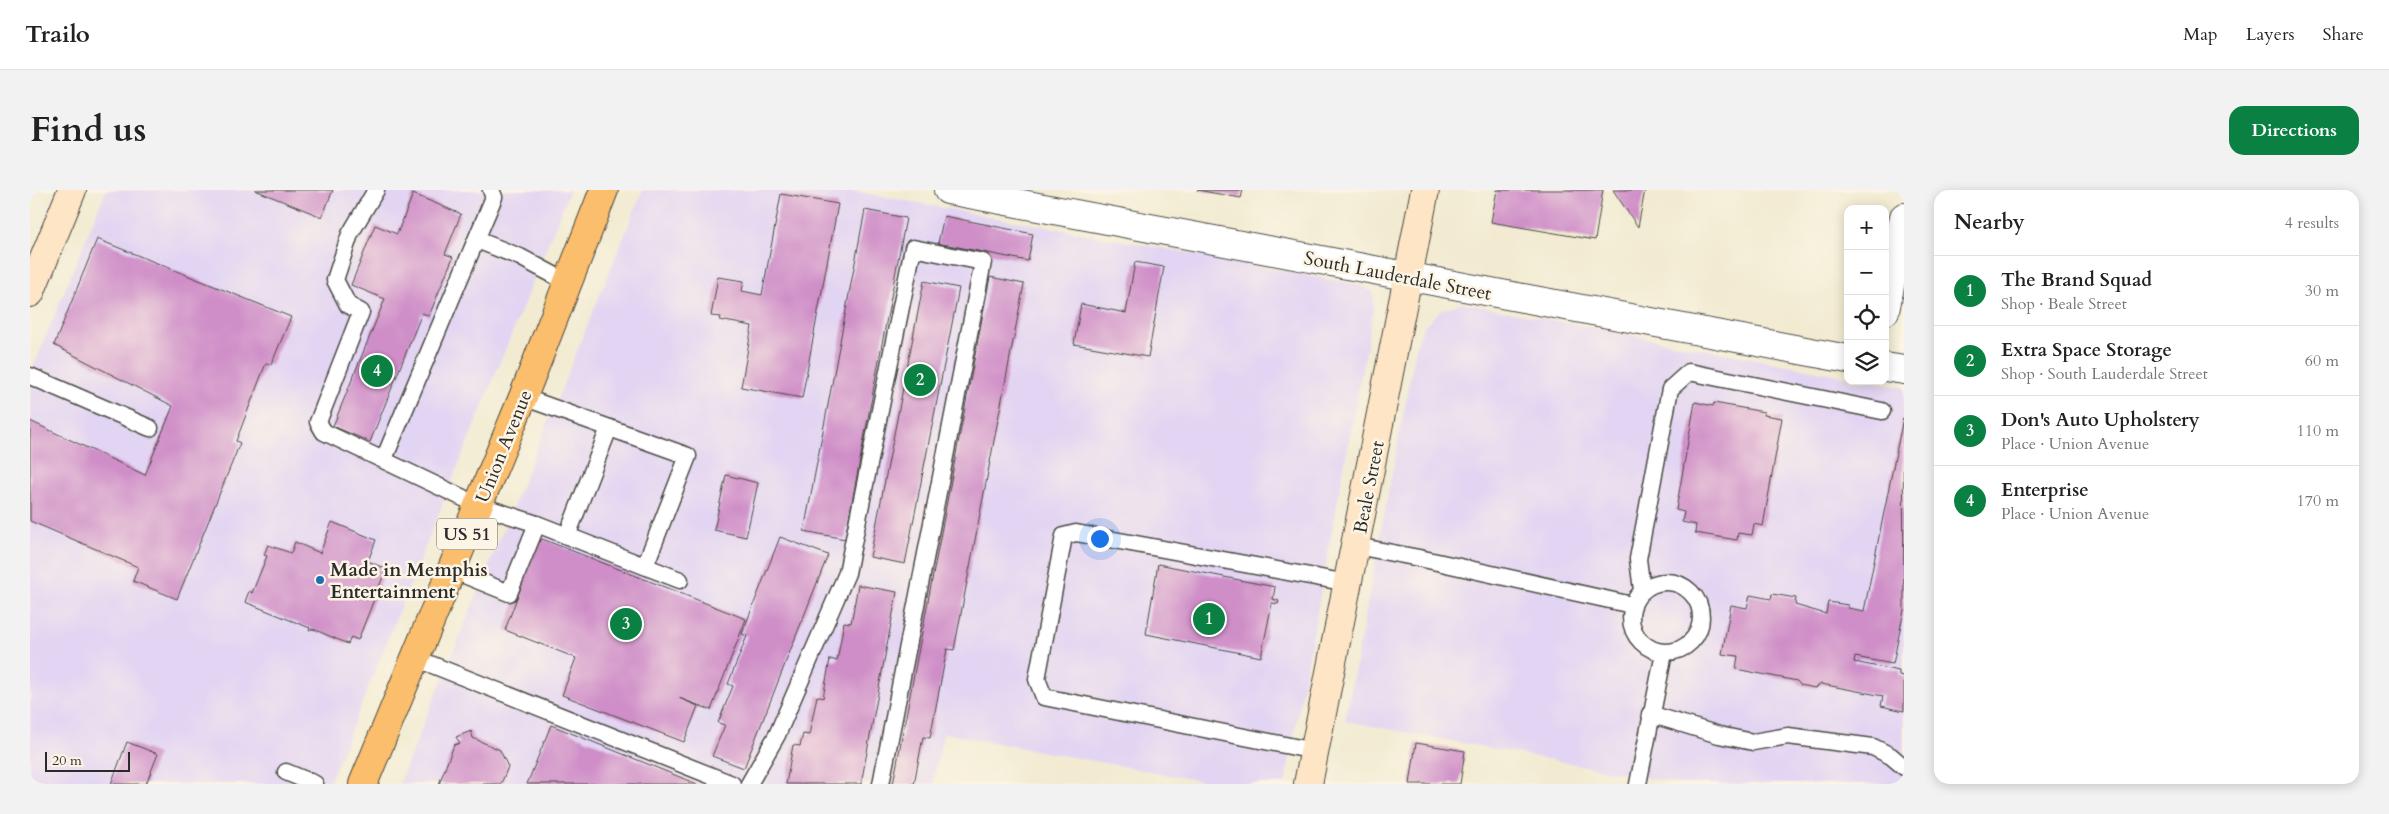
<!DOCTYPE html>
<html lang="en">
<head>
<meta charset="utf-8">
<style>
	body { margin:0; font-family:Cardo,serif; background:#f2f2f2; color:#222 }
	.controls { position:absolute; right:15px; top:15px; display:grid; overflow:hidden; border-radius:10px; box-shadow:0 2px 12px #0003 }
	.controls button { width:45px; height:45px; display:grid; place-items:center; padding:0; border:0; border-bottom:1px solid #e0e0e0; background:#fff; color:#222; font:25px sans-serif }
	.scale { position:absolute; left:15px; bottom:12px; width:85px; box-sizing:border-box; padding-left:5px; border:2px solid #2b2b2b; border-top:0; font-size:14px; line-height:18px; white-space:nowrap; color:#2b2b2b; -webkit-text-stroke:4px #fcf5e5; paint-order:stroke }
	.you { position:absolute; left:1069px; top:348px; width:18px; height:18px; margin:-12px; border:4px solid #fff; border-radius:50%; background:#1a73e8; box-shadow:0 0 0 8px #1a73e833 }
	.badge { display:grid; place-items:center; width:32px; height:32px; border-radius:50%; background:#0b8043; color:#fff; font-size:16px; font-weight:700 }
	.pin { position:absolute; translate:-50% -50%; border:2px solid #fff; box-shadow:0 1px 5px #0006 }
	.list { margin:0; padding:0; list-style:none }
	h2 { display:flex; justify-content:space-between; align-items:center; height:65px; margin:0; padding:0 20px; font-size:21px }
	h2 small { font-size:16px; font-weight:400; color:#767676 }
	.list li { display:grid; grid-template-columns:32px 1fr auto; gap:15px; align-items:center; box-sizing:border-box; height:70px; padding:0 20px; border-top:1px solid #e0e0e0 }
	.list b { display:block; font-size:19px; white-space:nowrap }
	.list p { margin:0; font-size:16px; white-space:nowrap; color:#767676 }
	.list em { font-size:16px; font-style:normal; color:#767676 }
	.icon { flex:none; width:28px; height:28px; fill:none; stroke:currentColor; stroke-width:2; stroke-linecap:round; stroke-linejoin:round }
	.map { position:relative; flex:none; width:1874px; height:594px; overflow:hidden; border-radius:15px }
	header { display:flex; align-items:center; gap:30px; box-sizing:border-box; height:70px; padding:0 25px; background:#fff; border-bottom:1px solid #e0e0e0 }
	header strong { font-size:24px }
	nav { display:flex; gap:28px; margin-inline-start:auto; font-size:18px }
	.intro { display:flex; align-items:center; justify-content:space-between; box-sizing:border-box; height:120px; padding:0 30px }
	h1 { margin:0; font-size:35px }
	.button { padding:12px 22px; border-radius:15px; background:#0b8043; color:#fff; font-size:18px; font-weight:700 }
	main { display:flex; gap:30px; padding:0 30px }
	aside { flex:1; background:#fff; border-radius:15px; box-shadow:0 2px 12px #0003 }
	.map>svg:first-child { display:block }
</style>
</head>
<body>
<header>
<strong>Trailo</strong>
<nav><a>Map</a><a>Layers</a><a>Share</a></nav>
</header>
<div class="intro"><h1>Find us</h1><a class="button">Directions</a></div>
<main>
<div class="map">
<svg width="1874" height="594" viewBox="0 0 1874 594">
	<rect width="100%" height="100%" fill="#fcf5e5"/>
	<filter id="ink" filterUnits="userSpaceOnUse"><feTurbulence type="fractalNoise" baseFrequency=".02" numOctaves="2"/><feDisplacementMap in="SourceGraphic" scale="10" xChannelSelector="R" yChannelSelector="G"/><feConvolveMatrix kernelMatrix="1 2 1 2 8 2 1 2 1" color-interpolation-filters="sRGB"/></filter>
	<filter id="wash" filterUnits="userSpaceOnUse"><feTurbulence type="fractalNoise" baseFrequency=".0096" numOctaves="4" result="noise"/><feDisplacementMap in="SourceGraphic" scale="20" xChannelSelector="R" yChannelSelector="G"/><feGaussianBlur stdDeviation="1.12" result="paint"/><feColorMatrix in="noise" values="0 0 0 0 0 0 0 0 0 0 0 0 0 0 0 0 0 1.4 0 .05"/><feComposite in="paint" operator="in"/></filter>
	<g filter="url(#wash)">
		<rect width="100%" height="100%" fill="#f2ebd2"/>
		<!-- built -->
		<g fill="#e2d4f3">
			<polygon points="76,0 540,0 299,594 0,594 0,185"/>
			<polygon points="613,0 818,0 1330,95 1343,102 1343,122 1255,594 1188,594 913,543 903,594 369,594"/>
			<polygon points="1433,113 1818,187 1818,191 1839,191 1874,198 1874,594 1651,594 1315,531 1387,152 1395,135 1412,119"/>
		</g>
		<g id="blocks">
			<!-- building -->
			<g fill="#cf8ec8">
				<polygon points="225,0 303,0 292,27"/>
				<polygon points="1167,0 1213,0 1211,8"/>
				<polygon points="1467,0 1573,0 1565,50 1461,32"/>
				<polygon points="1583,0 1615,0 1608,37"/>
				<polygon points="383,4 431,24 415,64 423,67 399,126 392,123 340,252 303,236 355,109 321,95 345,35 367,44"/>
				<polygon points="751,4 808,14 772,208 711,197 722,136 690,130 691,127 681,126 688,87 714,91 712,101 732,105"/>
				<polygon points="835,20 876,28 815,349 774,341"/>
				<polygon points="914,26 1003,44 998,71 908,53"/>
				<polygon points="67,49 261,127 241,175 236,173 206,251 210,253 147,409 103,391 108,377 0,331 0,231 115,285 143,216 24,155"/>
				<polygon points="1105,72 1134,77 1118,167 1044,154 1051,114 1096,123"/>
				<polygon points="960,87 994,94 924,460 917,459 900,548 893,547 884,594 863,594"/>
				<polygon points="894,91 929,98 875,374 840,367"/>
				<polygon points="1665,212 1683,216 1684,213 1734,222 1734,225 1752,228 1733,336 1724,334 1722,345 1708,343 1707,350 1665,343 1666,335 1652,332 1654,322 1646,320"/>
				<polygon points="1873,228 1874,420 1863,474 1825,467 1824,472 1869,481 1869,485 1874,486 1874,521 1851,516 1853,506 1791,494 1785,498 1770,495 1767,491 1706,479 1708,466 1692,464 1701,415 1717,418 1720,405 1741,409 1742,404 1766,408 1765,415 1796,424 1798,412 1818,415 1818,418 1834,421"/>
				<polygon points="696,285 728,293 716,347 684,340"/>
				<polygon points="302,332 346,350 338,371 356,379 328,450 321,447 318,454 283,439 279,440 280,438 215,412 219,401 222,403 237,366 234,365 238,355 261,363 265,352 290,363"/>
				<polygon points="750,347 798,365 714,578 682,566 695,535 688,533 703,496 698,494 717,446 712,444"/>
				<polygon points="512,349 716,429 681,520 649,508 668,516 654,552 532,505 546,468 475,440 508,351 510,352"/>
				<polygon points="1128,374 1245,397 1243,409 1249,411 1248,414 1242,413 1231,467 1116,444"/>
				<polygon points="828,395 867,402 831,594 756,594 763,555 770,556 773,544 779,545 787,506 793,508 800,469 807,471 814,432 821,433"/>
				<polygon points="521,535 667,594 497,594"/>
				<polygon points="441,541 443,548 470,560 478,577 471,594 409,594 424,555 430,553 426,547"/>
				<polygon points="97,552 128,564 116,594 81,594"/>
				<polygon points="1386,553 1435,561 1430,594 1380,594"/>
			</g>
		</g>
	</g>
	<g filter="url(#ink)">
		<use href="#blocks" fill-opacity="0" stroke="#494844" stroke-width="1"/>
		<g fill="none" stroke-linecap="round" stroke-linejoin="round">
			<!-- lane casing -->
			<g stroke="#494844" stroke-width="19">
				<g id="lane">
					<polyline points="346,0 320,44 305,90 318,115 331,122 288,232 294,242 448,315 507,334 479,403 422,380"/>
					<polyline points="447,50 490,67 537,92"/>
					<polyline points="0,186 120,238"/>
					<polyline points="493,207 658,266 615,376"/>
					<polyline points="354,269 464,7 461,0"/>
					<polyline points="507,334 650,390"/>
					<polyline points="537,346 579,238"/>
					<polyline points="1326,356 1389,368 1602,415"/>
					<circle cx="1636" cy="427" r="35"/>
					<polyline points="1612,400 1608,369 1640,199 1659,182 1852,221"/>
					<polyline points="385,468 702,594"/>
					<polyline points="1620,524 1689,545 1723,552 1758,546 1843,557 1861,566 1874,577"/>
					<polyline points="1285,561 1014,507 1007,489 1034,346 1046,343 1318,393"/>
					<polyline points="256,582 285,594"/>
					<polyline points="719,594 747,545 817,383 883,58 953,72 851,594"/>
					<polyline points="1608,594 1634,463"/>
				</g>
			</g>
			<!-- street casing -->
			<g stroke="#494844" stroke-width="30">
				<g id="street">
					<polyline points="918,0 1818,169"/>
					<polyline points="1855,121 1874,27"/>
					<polyline points="1855,177 1874,180"/>
				</g>
			</g>
			<!-- secondary casing -->
			<g stroke="#494844" stroke-width="30">
				<g id="secondary">
					<polyline points="0,103 42,0"/>
					<polyline points="1278,594 1395,0"/>
				</g>
			</g>
			<!-- primary casing -->
			<g stroke="#494844" stroke-width="30">
				<polyline id="primary" points="333,594 493,207 574,0"/>
			</g>
			<!-- lane -->
			<use href="#lane" stroke="#fff" stroke-width="16"/>
			<!-- street -->
			<use href="#street" stroke="#fff" stroke-width="28"/>
			<!-- secondary -->
			<use href="#secondary" stroke="#fde5c5" stroke-width="28"/>
			<!-- primary -->
			<use href="#primary" stroke="#fabe6d" stroke-width="28"/>
		</g>
	</g>
	<!-- markers -->
	<circle fill="#1f6fb2" stroke="#fcf5e5" stroke-width="2" cx="290" cy="390" r="5"/>
	<g text-anchor="middle" stroke-width="5" stroke-linejoin="round" paint-order="stroke">
		<!-- shield labels -->
		<rect fill="#fcf5e5" stroke="#6a6863" stroke-width="1" x="407" y="328.5" width="60" height="31" rx="4"/>
		<g font-size="18" font-weight="bold" fill="#2b2b2b">
			<text x="437" y="350">US 51</text>
		</g>
		<!-- street labels -->
		<g font-size="19" fill="#2b2b2b" stroke="#fcf5e5">
			<text transform="translate(1368 85) rotate(11)" y="7">South Lauderdale Street</text>
			<text transform="translate(473 256) rotate(-68)" y="7">Union Avenue</text>
			<text transform="translate(1338 297) rotate(-79)" y="7">Beale Street</text>
		</g>
		<!-- poi labels -->
		<g font-size="19" font-weight="bold" fill="#2b2b2b" stroke="#fcf5e5" text-anchor="start">
			<text x="300" y="386">Made in Memphis<tspan x="300" dy="22">Entertainment</tspan></text>
		</g>
	</g>
</svg>
<div class="controls">
<button>+</button>
<button>−</button>
<button><svg class="icon" aria-label="locate" viewBox="0 0 24 24"><circle cx="12" cy="12" r="6"/><path d="M12 2v4M12 18v4M2 12h4M18 12h4"/></svg></button>
<button><svg class="icon" aria-label="layers" viewBox="0 0 24 24"><path d="M12 4l9 5-9 5-9-5zM3 14l9 5 9-5"/></svg></button>
</div>
<div class="scale">20 m</div>
<div class="you"></div>
<div class="pin badge" style="left:1179px;top:429px">1</div>
<div class="pin badge" style="left:890px;top:190px">2</div>
<div class="pin badge" style="left:596px;top:434px">3</div>
<div class="pin badge" style="left:347px;top:181px">4</div>
</div>
<aside>
<h2>Nearby<small>4 results</small></h2>
<ul class="list">
<li><span class="badge">1</span><div><b>The Brand Squad</b><p>Shop · Beale Street</p></div><em>30 m</em></li>
<li><span class="badge">2</span><div><b>Extra Space Storage</b><p>Shop · South Lauderdale Street</p></div><em>60 m</em></li>
<li><span class="badge">3</span><div><b>Don's Auto Upholstery</b><p>Place · Union Avenue</p></div><em>110 m</em></li>
<li><span class="badge">4</span><div><b>Enterprise</b><p>Place · Union Avenue</p></div><em>170 m</em></li>
</ul>
</aside>
</main>
</body>
</html>
